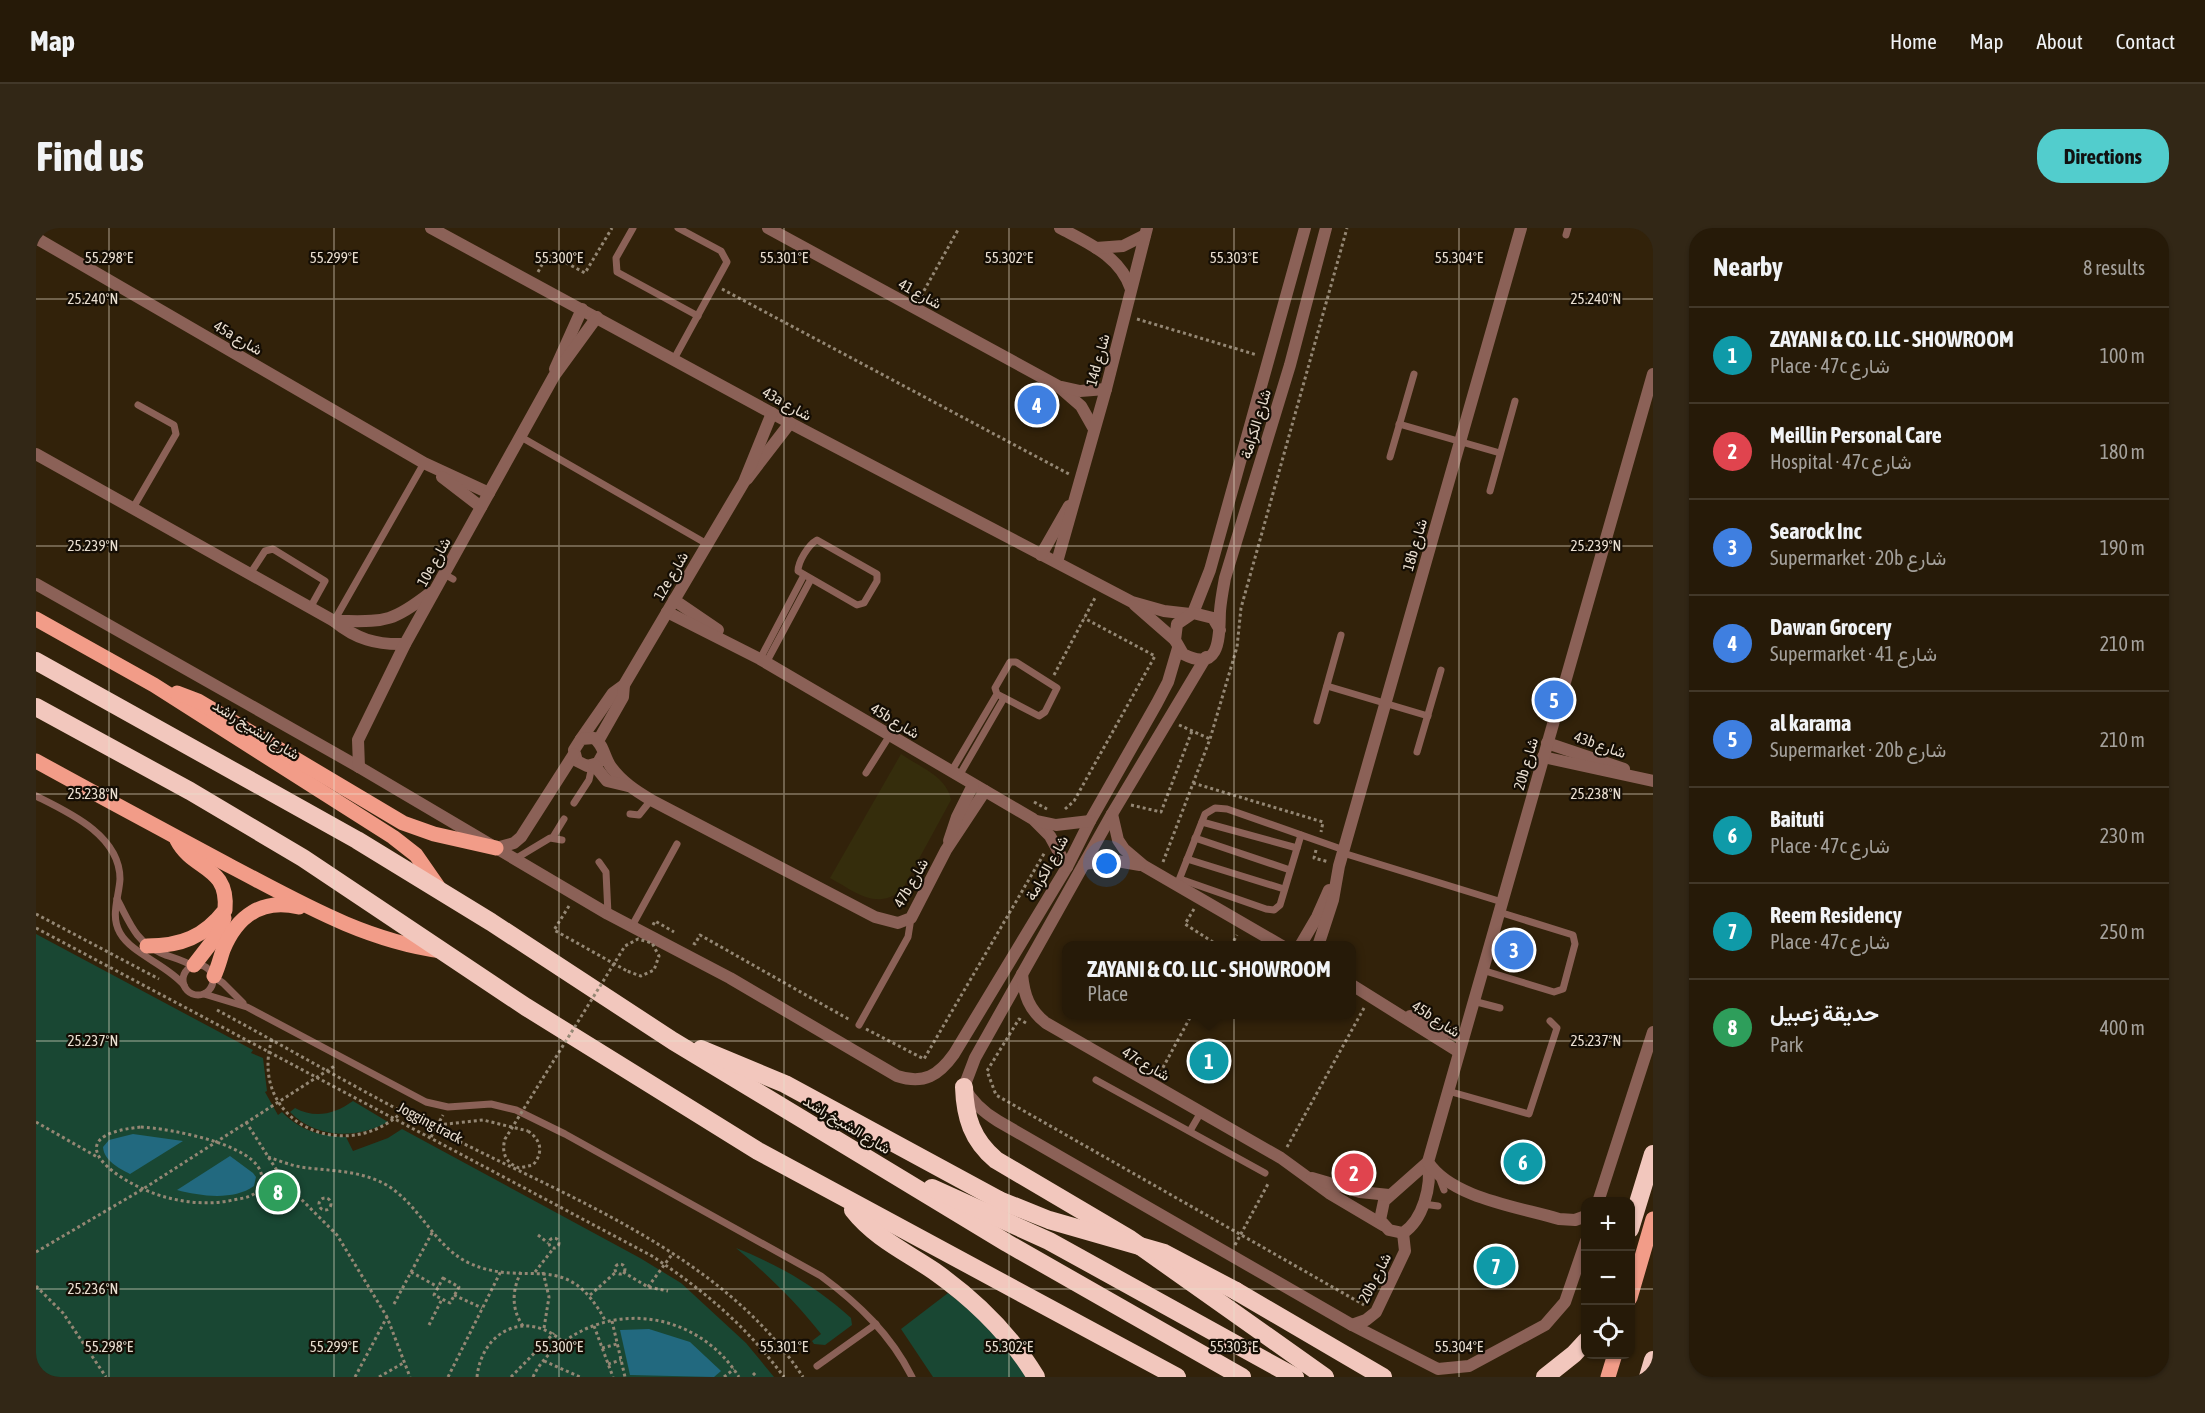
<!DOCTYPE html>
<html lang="en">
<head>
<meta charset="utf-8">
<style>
	body { margin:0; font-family:"Asap Condensed",Vazirmatn,sans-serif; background:#322716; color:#f1f3f6 }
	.controls { position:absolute; right:18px; bottom:18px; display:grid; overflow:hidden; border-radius:12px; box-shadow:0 2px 4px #0004 }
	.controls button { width:54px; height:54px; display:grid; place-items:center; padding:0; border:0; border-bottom:2px solid #423829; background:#261a08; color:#f1f3f6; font:30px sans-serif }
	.you { position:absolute; left:1071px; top:636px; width:21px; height:21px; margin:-15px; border:4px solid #fff; border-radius:50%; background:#1a73e8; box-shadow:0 0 0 9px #1a73e833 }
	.badge { display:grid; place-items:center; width:39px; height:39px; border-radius:50%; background:#52cdcd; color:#fff; font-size:20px; font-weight:700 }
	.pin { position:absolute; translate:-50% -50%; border:3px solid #fff; box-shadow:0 2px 6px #0006 }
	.popup { position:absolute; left:1026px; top:713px; width:294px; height:78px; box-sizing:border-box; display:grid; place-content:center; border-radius:12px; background:#261a08; filter:drop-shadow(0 2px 4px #0005); font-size:20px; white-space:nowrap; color:#a4a19c }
	.popup b { font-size:22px; color:#f1f3f6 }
	.popup::after { content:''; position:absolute; left:50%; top:100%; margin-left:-12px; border:12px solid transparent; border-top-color:#261a08 }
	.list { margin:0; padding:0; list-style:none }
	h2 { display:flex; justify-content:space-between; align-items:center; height:78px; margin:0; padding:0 24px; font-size:26px }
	h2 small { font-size:20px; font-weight:400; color:#a4a19c }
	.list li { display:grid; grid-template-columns:39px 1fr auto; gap:18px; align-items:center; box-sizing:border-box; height:96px; padding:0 24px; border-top:2px solid #423829 }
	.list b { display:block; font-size:22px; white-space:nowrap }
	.list p { margin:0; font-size:20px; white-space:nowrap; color:#a4a19c }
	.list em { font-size:20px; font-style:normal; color:#a4a19c }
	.icon { flex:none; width:33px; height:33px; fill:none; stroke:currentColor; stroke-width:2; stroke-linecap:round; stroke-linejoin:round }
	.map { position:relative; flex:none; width:1617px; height:1149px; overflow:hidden; border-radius:24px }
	header { display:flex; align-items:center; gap:36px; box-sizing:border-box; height:84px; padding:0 30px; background:#261a08; border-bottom:2px solid #423829 }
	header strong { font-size:28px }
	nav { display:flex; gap:33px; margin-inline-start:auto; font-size:21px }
	.intro { display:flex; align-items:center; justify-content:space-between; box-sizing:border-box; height:144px; padding:0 36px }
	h1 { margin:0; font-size:42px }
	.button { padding:15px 27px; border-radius:24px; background:#52cdcd; color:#111; font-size:21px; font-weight:700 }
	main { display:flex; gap:36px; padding:0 36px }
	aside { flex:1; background:#261a08; border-radius:24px; box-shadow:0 2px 4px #0004 }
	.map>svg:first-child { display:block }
</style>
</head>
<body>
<header>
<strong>Map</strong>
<nav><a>Home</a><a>Map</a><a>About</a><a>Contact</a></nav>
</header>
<div class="intro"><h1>Find us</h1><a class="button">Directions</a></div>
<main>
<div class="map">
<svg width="1617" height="1149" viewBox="0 0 1617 1149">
	<rect width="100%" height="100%" fill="#32220a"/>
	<!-- green -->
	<g fill="#194733">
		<path d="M 0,706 L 217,822 L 215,825 L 227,830 L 231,863 L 229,864 L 242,887 L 246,884 C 265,903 284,908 310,909 L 317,923 L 352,910 L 366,901 L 604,1030 L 645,1055 L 710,1115 L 738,1149 L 0,1149 Z"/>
		<path d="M 317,873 L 352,894 C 321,911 280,911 254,884 L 259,880 C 279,891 299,886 317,873 Z"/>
		<path d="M 700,1020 C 743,1037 781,1059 815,1090 L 816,1097 L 789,1117 L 778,1116 L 776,1113 L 785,1106 C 760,1074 731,1046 700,1020 Z"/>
		<path d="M 912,1065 C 944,1088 968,1117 991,1149 L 897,1149 L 865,1101 Z"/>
	</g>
	<!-- sand -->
	<path fill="#352d0c" d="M 865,526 C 883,539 911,548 915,572 L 866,662 C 839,683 820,664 794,650 Z"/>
	<!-- water -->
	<g fill="#22697f">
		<path d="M 97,906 L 147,913 L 94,946 C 83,940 68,933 67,919 L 73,912 Z"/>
		<path d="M 194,928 L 217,945 L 220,949 L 218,958 C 197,973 164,968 141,962 Z"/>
		<polygon points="613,1101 654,1114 685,1143 678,1149 594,1147 584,1102"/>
	</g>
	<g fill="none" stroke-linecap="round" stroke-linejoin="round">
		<!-- path -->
		<g stroke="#948774" stroke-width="3" stroke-dasharray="3 3" stroke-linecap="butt">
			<polyline points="502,44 512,25 549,45 576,0"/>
			<polyline points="686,61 1033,246"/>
			<polyline points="885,68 923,0"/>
			<polyline points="1101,91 1221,127"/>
			<polyline points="1018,447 1060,368"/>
			<polyline points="1143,497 1174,511"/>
			<polyline points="1157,555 1287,594 1285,604"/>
			<polyline points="998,574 1011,581"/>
			<polyline points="1095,577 1125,584 1156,503"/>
			<polyline points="1029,581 1038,573 1119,428 1048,390"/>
			<polyline points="1280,622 1278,630 1293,634"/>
			<polyline points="1127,634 1174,511 1201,419 1205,380 1311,0"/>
			<polyline points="533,678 518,702 591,743"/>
			<polyline points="1158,681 1149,696 1183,718"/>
			<polyline points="0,686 123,751"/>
			<polyline points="617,697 619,693 638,704"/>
			<path d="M 0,700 L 616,1028 C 670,1064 709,1097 748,1149"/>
			<polyline points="657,715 659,716 664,707 814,792"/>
			<polyline points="1195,718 1201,707"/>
			<path d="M 181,782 C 255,822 327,864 401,902 C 529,969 685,1024 767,1149"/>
			<polyline points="990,795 983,791 951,843 960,867 1328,1077"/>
			<polyline points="830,801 888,831 1009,624"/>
			<path d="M 236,811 C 211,894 309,939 367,883"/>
			<polyline points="1124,845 1156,786"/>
			<polyline points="0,894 63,930"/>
			<polyline points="210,894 249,955 301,1007 351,1089 374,1149"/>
			<polyline points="402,897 447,892 492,903"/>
			<path d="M 105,899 C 129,900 241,918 224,958 C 220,969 208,970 197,972 C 175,977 151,975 129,969 C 85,957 13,908 105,899 Z"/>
			<polyline points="395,909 407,887"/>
			<polyline points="1251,919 1328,780"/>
			<path d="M 232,929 C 245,933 258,939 272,940 C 298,943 323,943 347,955 C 383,974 397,1018 433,1035 C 492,1062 530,1018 570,1094"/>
			<circle cx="289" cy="976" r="6"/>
			<polyline points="502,1007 512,1015"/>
			<circle cx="518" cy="1015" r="5"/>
			<polyline points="1199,1017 1233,954"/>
			<polyline points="0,1024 107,961 300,837"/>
			<circle cx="584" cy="1041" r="5"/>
			<polyline points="375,1044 402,1059"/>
			<path d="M 485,1044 C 476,1062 475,1081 487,1098"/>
			<polyline points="499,1044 517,1021"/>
			<polyline points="507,1044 513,1069 508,1100"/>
			<polyline points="587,1044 612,1059 632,1063"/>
			<polygon points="407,1050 423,1059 414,1075 398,1067"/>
			<polyline points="0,1058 27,1085 70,1149"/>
			<polyline points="612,1059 637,1025"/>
			<polyline points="418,1067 446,1080"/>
			<polyline points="554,1067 580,1044"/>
			<polyline points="358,1076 397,1003"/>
			<polyline points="576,1093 589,1149"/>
			<polyline points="393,1097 406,1071"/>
			<polyline points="558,1098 577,1149"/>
			<polyline points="566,1120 581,1116"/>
			<polyline points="508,1133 544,1149"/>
			<polyline points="572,1136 585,1132"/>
			<polyline points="717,1145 721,1149"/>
			<polyline points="319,1149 351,1089"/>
			<polyline points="343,1149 369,1134"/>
			<polyline points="412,1149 465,1043"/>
			<path d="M 441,1149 C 446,1102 491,1081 527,1114"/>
			<polyline points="475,1149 518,1105"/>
			<path d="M 497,1149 C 505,1131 522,1117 538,1107 C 596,1073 668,1093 703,1149"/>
			<polyline points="688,1149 698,1141"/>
		</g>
		<!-- lane -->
		<g stroke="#8b6157" stroke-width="7">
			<polyline points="597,0 580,30 581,44 662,88"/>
			<polyline points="1530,7 1532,0"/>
			<polyline points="638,131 691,34 685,23 642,0"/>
			<polyline points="1363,196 1464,225"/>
			<polyline points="485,209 671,316"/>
			<polyline points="1354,229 1378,146"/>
			<polyline points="1454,263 1479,173"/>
			<polyline points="97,280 140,206 138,197 102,177"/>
			<path d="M 781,312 L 841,346 L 841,353 L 828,375 L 821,377 L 762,343 C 762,334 772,317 781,312 Z"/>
			<polyline points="214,346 229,323 237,321 289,353 274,380"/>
			<polyline points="408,346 417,351"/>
			<polyline points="298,393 388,235"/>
			<polyline points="724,431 768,347"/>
			<polyline points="730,435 775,351"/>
			<polyline points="1291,458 1392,488"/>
			<polyline points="1281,493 1305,407"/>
			<polyline points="1381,524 1405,442"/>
			<polyline points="915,544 961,466 959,460 974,434 980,434 1021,460 1009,484 1003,488 961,466"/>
			<polyline points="830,545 854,507"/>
			<polyline points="923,548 968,470"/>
			<path d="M 0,568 C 32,584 84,607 84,651 C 83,669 74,688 84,705 C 96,726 130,736 148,757"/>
			<polyline points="538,575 553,552 556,538"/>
			<polyline points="594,586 603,587 615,572"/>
			<polyline points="1166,594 1261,620"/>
			<polyline points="517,609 528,591"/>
			<polyline points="1159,610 1254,642"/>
			<polyline points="1307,625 1466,674"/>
			<polyline points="479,631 514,610 526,612"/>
			<polyline points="1151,631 1248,661"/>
			<polyline points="563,634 570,644 572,686"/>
			<polyline points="1144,651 1230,681 1238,682 1244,677 1265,607"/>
			<polyline points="1141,657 1169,586 1179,580 1191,581 1308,622"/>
			<path d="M 81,671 C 94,695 99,713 125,725 C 136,730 146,731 156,738"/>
			<polyline points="596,698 641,616"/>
			<circle cx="162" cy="752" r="15"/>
			<polyline points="1446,742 1518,764 1527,761 1539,716 1537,707 1463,684"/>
			<polyline points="178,749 187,755 207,775"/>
			<path d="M 168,766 L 211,779 L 390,874 L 412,879 L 455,876 L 480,882 L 529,906 L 785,1048 C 823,1076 855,1107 876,1149"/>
			<polyline points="1437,773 1464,780"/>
			<polyline points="823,797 872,709 875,690"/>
			<polyline points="1060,852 1229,945"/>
			<polyline points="1412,863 1493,886 1521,800 1514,793"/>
			<polyline points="1154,903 1165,884"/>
			<polyline points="1403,949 1408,962"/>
			<polyline points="1387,976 1402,978"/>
			<polyline points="781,1138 840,1096"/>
		</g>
		<!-- street -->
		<g stroke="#8b6157" stroke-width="12">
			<polyline points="395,0 754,195 1096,374 1128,383 1154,386"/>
			<polyline points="732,0 1022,158 1045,178 1058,201"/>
			<path d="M 1024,0 C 1052,15 1084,28 1095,61"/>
			<polyline points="0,10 388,235 453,265"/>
			<polyline points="1060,20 1087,18 1109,7"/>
			<polyline points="519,141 546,81"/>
			<polyline points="1026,159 1044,163 1070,161"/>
			<path d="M 0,226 L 298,393 C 320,411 340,417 369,416"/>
			<polyline points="406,249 445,279"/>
			<polyline points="711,251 754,195"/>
			<polyline points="1005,327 1033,278"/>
			<polyline points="1021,334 1070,161 1111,0"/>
			<path d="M 0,356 L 323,539 L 572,686 L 694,750 L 861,848 C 888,857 903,847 918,826 L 1031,639 L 1054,593 L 1121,475 L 1132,454 L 1142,420"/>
			<polyline points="638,372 682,402"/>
			<polyline points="1099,377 1139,412"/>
			<polyline points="631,384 724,431 997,591 1014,608 1031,639"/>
			<polyline points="1157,385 1174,342 1269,0"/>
			<path d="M 298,393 C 347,393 353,397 394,365"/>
			<path d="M 1184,402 L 1177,390 L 1157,385 L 1141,396 L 1139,412 L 1147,426 C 1186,446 1183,406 1184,383 C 1185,371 1187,361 1189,350 L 1254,137 L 1290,0"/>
			<path d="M 1170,429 L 1076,586 L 939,830 L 928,859 C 936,874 947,884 962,893 L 1316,1097 L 1402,1141 L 1433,1138 L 1509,1097 L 1529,1074 L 1550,1013"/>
			<polyline points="545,511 577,465 588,457 708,254 736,185"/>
			<polyline points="562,513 587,469 588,457"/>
			<polyline points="1511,515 1588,541"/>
			<path d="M 567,526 L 562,535 L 551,538 L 541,533 L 538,522 L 545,511 L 558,510 C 568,517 568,529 575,539 C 586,554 600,563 615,572 L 839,689 L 862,695 L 875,690 L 910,622 L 949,563"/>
			<polyline points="1507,529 1617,553"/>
			<polyline points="558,537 571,553 592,558"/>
			<polyline points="323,539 322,512 369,416 518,148 561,89"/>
			<polyline points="1076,586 1082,612 1088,621 1108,638 1246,718"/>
			<polyline points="1001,593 1020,597 1054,593"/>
			<polyline points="913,613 921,589 937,557"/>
			<polyline points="460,620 478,615 485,609 538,526"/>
			<polyline points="1048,636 1075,632 1104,637"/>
			<polyline points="1264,718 1281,689 1293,662"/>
			<polyline points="1282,718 1297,672 1303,638 1485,0"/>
			<path d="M 986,746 C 988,767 993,782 1010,795 L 1245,930 L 1293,965 L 1347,997"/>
			<polyline points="1316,757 1423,824"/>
			<polyline points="1374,788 1427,810"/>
			<path d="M 1392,934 C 1396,958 1387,992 1367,1005 L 1353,1002 L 1344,992 L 1348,973 Z"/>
			<polyline points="1276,950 1324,964 1353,967"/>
			<polyline points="1562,974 1617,804"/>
			<path d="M 1550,988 L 1539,992 L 1523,991 C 1483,979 1415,970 1392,934 L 1617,146"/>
			<polyline points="1316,1097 1330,1092 1340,1084 1369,1023 1367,1005"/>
		</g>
		<!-- primary -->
		<g stroke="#f29c88" stroke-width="15">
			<polyline points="0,391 118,457 357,609 380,627 405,663"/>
			<polyline points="141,465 162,473 367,595 398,606 460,620"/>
			<path d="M 0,533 C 65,569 131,604 196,639 C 263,674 329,713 406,723"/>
			<path d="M 111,718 C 145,718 168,709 189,682 C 193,637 157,643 141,612"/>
			<polyline points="158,737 182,706 188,690"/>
			<path d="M 178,748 C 182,740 184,731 187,722 C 201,688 226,670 263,679"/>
			<polyline points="1594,1070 1617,991"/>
			<polyline points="1572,1149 1579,1126"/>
		</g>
		<!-- highway -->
		<g stroke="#f2c7bd" stroke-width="18">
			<polyline points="0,433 321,612 455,694 637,813 971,1015 1206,1149"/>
			<polyline points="0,479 154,563 267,630 490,779 722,923 1141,1149"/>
			<polyline points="665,821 749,856 963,972"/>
			<path d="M 928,859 C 929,889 936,912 960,932 L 1094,1011 L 1289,1149"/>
			<polyline points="896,960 1013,1013 1259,1149"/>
			<path d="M 817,982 C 839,1010 870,1024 898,1043 C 939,1072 974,1106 1000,1149"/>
			<polyline points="1594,1001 1617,926"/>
			<polyline points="1200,1063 1347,1149"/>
			<polyline points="1509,1149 1538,1126 1550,1113"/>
			<polyline points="1612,1149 1617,1132"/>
		</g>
		<!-- path-bridge -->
		<path stroke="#948774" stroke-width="3" stroke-dasharray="3 3" stroke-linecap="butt" d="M 492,903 C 505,912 508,924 497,937 L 483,940 C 470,935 465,925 469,911 L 589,718 L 602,711 L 616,715 L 623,728 L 618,742 L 605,748 L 591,743"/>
		<!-- highway-bridge -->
		<polyline stroke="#f2c7bd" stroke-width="18" points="963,972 1013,992 1128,1025 1200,1063"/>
	</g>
	<!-- ticks -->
	<path fill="none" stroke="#eadfd1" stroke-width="1.5" stroke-opacity="0.45" d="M 73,0 L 73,1149M 298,0 L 298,1149M 523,0 L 523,1149M 748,0 L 748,1149M 973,0 L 973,1149M 1198,0 L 1198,1149M 1423,0 L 1423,1149M 0,71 L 1617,71M 0,318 L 1617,318M 0,566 L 1617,566M 0,813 L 1617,813M 0,1061 L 1550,1061M 1594,1061 L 1617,1061"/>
	<g text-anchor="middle" stroke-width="4.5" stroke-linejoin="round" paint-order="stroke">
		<!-- street labels -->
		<g font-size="15" fill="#eadfd1" stroke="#140d04">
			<text transform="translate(884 66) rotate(29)" y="5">شارع 41</text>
			<text transform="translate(202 110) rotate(30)" y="5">45a شارع</text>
			<text transform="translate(1062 132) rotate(-75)" y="5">14d شارع</text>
			<text transform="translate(751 176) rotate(29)" y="5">43a شارع</text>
			<text transform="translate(1220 196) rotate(-73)" y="5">شارع الكرامة</text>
			<text transform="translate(1379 317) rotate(-74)" y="5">18b شارع</text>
			<text transform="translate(398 334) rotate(-61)" y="5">10e شارع</text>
			<text transform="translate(635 348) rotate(-60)" y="5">12e شارع</text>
			<text transform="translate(859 493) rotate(31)" y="5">45b شارع</text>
			<text transform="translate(220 502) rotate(32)" y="5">شارع الشيخ راشد</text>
			<text transform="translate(1564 517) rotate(19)" y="5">43b شارع</text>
			<text transform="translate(1490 536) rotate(-74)" y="5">20b شارع</text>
			<text transform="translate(1011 640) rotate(-61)" y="5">شارع الكرامة</text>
			<text transform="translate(875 655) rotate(-60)" y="5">47b شارع</text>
			<text transform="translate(1400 791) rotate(33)" y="5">45b شارع</text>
			<text transform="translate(1110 836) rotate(30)" y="5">47c شارع</text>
			<text transform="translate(394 895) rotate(28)" y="5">Jogging track</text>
			<text transform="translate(811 897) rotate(31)" y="5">شارع الشيخ راشد</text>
			<text transform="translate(1339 1050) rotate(-63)" y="5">20b شارع</text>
		</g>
	</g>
	<g font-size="15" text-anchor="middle" fill="#eadfd1" stroke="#140d04" stroke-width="4.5" stroke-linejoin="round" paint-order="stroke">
		<text x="73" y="35">55.298°E</text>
		<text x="298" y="35">55.299°E</text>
		<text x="523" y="35">55.300°E</text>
		<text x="748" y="35">55.301°E</text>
		<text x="973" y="35">55.302°E</text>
		<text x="1198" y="35">55.303°E</text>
		<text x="1423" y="35">55.304°E</text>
		<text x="57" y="76">25.240°N</text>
		<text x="1560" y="76">25.240°N</text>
		<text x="57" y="323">25.239°N</text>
		<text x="1560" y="323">25.239°N</text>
		<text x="57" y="571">25.238°N</text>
		<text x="1560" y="571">25.238°N</text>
		<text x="57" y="818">25.237°N</text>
		<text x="1560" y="818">25.237°N</text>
		<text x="57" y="1066">25.236°N</text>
		<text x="73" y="1124">55.298°E</text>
		<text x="298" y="1124">55.299°E</text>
		<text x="523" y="1124">55.300°E</text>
		<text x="748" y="1124">55.301°E</text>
		<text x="973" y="1124">55.302°E</text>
		<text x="1198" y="1124">55.303°E</text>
		<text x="1423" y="1124">55.304°E</text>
	</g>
</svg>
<div class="controls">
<button>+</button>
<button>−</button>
<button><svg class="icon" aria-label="locate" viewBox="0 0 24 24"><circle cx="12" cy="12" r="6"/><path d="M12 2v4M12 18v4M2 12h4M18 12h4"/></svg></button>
</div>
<div class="you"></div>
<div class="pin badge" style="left:1173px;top:833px;background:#0f9aa8">1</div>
<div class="popup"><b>ZAYANI &amp; CO. LLC - SHOWROOM</b>Place</div>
<div class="pin badge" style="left:1318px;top:945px;background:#e0444e">2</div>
<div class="pin badge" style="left:1478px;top:722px;background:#3f7fe0">3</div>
<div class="pin badge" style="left:1001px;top:177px;background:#3f7fe0">4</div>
<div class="pin badge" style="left:1518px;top:472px;background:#3f7fe0">5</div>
<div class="pin badge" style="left:1487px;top:934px;background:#0f9aa8">6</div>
<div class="pin badge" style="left:1460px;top:1038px;background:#0f9aa8">7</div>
<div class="pin badge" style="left:242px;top:964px;background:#2e9e5b">8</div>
</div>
<aside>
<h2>Nearby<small>8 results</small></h2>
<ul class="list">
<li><span class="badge" style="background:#0f9aa8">1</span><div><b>ZAYANI &amp; CO. LLC - SHOWROOM</b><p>Place · 47c شارع</p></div><em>100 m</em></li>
<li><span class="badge" style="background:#e0444e">2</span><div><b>Meillin Personal Care</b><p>Hospital · 47c شارع</p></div><em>180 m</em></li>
<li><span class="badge" style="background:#3f7fe0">3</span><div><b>Searock Inc</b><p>Supermarket · 20b شارع</p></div><em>190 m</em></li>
<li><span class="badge" style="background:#3f7fe0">4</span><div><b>Dawan Grocery</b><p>Supermarket · شارع 41</p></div><em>210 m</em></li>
<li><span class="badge" style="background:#3f7fe0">5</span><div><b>al karama</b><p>Supermarket · 20b شارع</p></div><em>210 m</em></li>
<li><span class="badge" style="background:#0f9aa8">6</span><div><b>Baituti</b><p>Place · 47c شارع</p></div><em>230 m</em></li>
<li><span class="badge" style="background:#0f9aa8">7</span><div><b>Reem Residency</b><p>Place · 47c شارع</p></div><em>250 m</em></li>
<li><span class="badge" style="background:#2e9e5b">8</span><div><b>حديقة زعبيل</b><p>Park</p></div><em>400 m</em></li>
</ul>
</aside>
</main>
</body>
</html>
